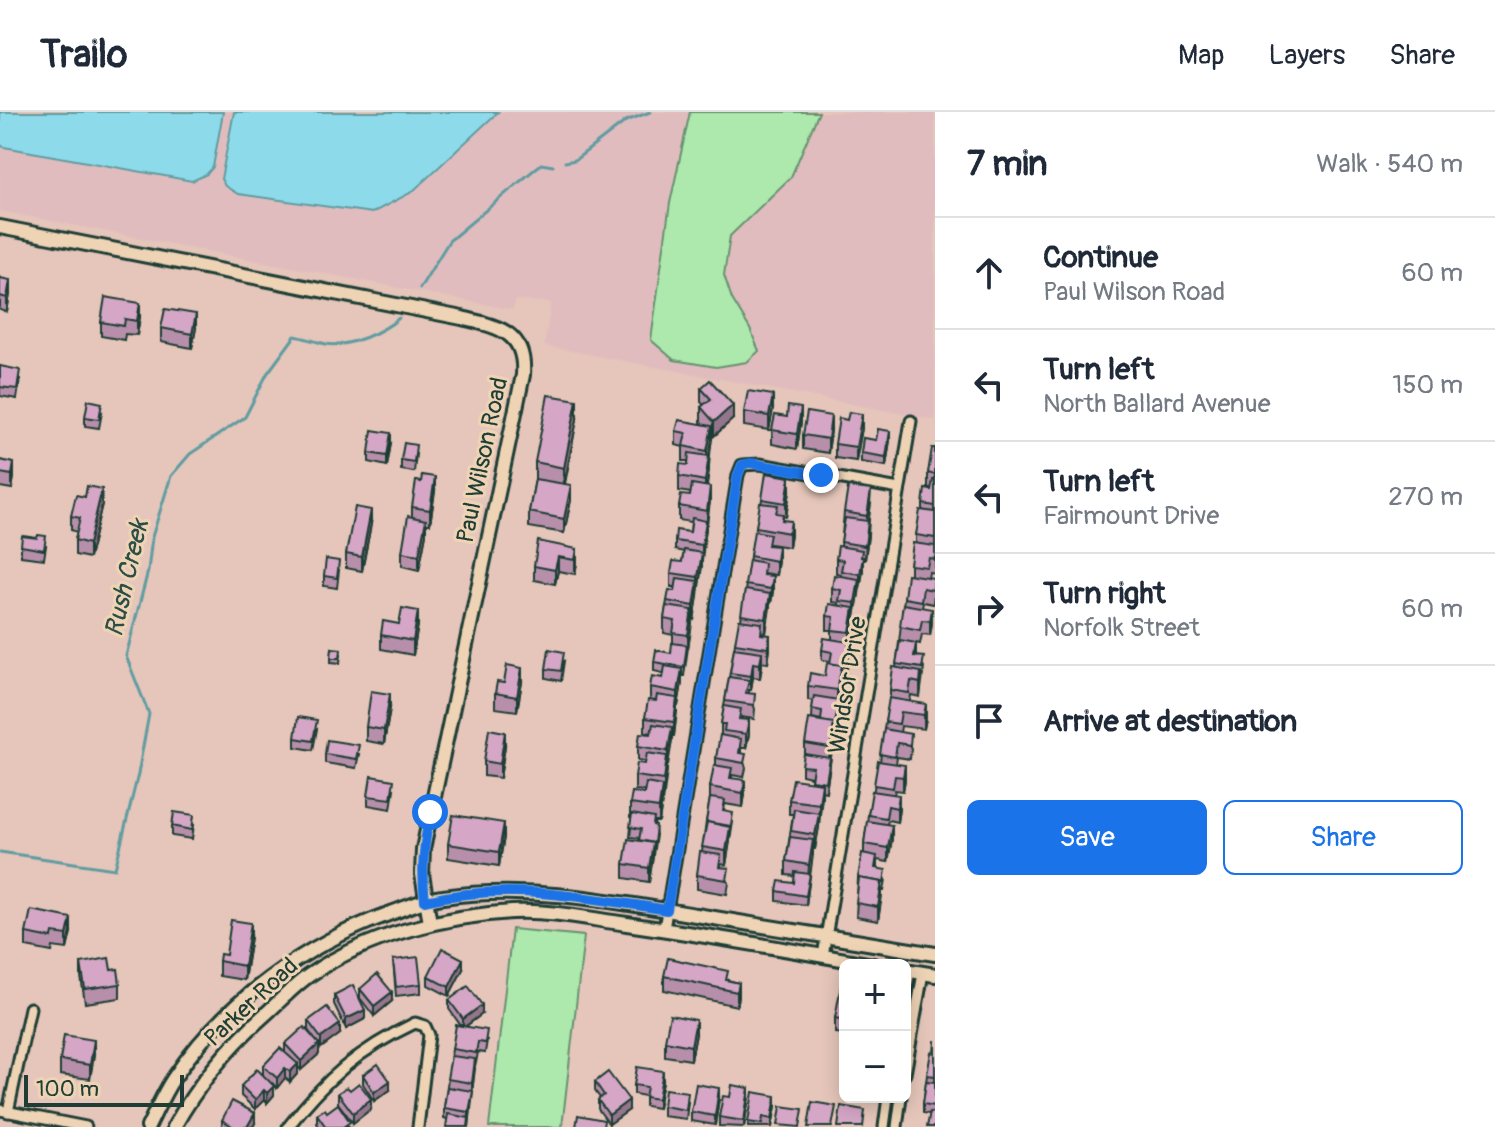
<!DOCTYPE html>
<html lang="en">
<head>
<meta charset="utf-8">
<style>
	body { margin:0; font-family:Pangolin,sans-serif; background:#f6f6f7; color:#1f2937 }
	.controls { position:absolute; right:24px; bottom:24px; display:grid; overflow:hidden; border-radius:12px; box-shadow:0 4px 20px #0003 }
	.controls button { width:72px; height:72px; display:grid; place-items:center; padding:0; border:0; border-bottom:2px solid #e0e1e3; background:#fff; color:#1f2937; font:40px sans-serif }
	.scale { position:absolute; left:24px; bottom:20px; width:160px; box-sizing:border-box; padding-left:8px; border:4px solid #1f3d34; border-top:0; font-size:22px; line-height:28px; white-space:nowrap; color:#1f3d34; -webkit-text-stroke:6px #eed3b5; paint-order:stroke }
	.stop { position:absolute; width:24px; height:24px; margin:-18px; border:6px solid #1a73e8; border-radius:50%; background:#fff }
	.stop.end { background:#1a73e8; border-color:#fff; box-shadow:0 2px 8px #0008 }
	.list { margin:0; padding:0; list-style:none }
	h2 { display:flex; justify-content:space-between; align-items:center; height:104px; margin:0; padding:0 32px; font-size:34px }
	h2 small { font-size:26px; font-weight:400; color:#747a83 }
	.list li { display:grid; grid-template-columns:52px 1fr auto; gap:24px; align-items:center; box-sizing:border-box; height:112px; padding:0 32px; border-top:2px solid #e0e1e3 }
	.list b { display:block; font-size:30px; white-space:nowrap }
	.list p { margin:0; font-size:26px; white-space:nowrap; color:#747a83 }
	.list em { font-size:26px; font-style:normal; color:#747a83 }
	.actions { display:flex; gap:16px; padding:24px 32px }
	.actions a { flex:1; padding:18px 0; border:2px solid #1a73e8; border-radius:12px; text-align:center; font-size:28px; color:#1a73e8 }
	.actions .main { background:#1a73e8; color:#fff }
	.icon { flex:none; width:44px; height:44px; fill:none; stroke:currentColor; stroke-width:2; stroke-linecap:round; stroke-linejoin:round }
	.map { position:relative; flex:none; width:935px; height:1015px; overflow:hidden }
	header { display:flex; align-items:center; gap:48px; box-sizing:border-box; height:112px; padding:0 40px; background:#fff; border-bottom:2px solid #e0e1e3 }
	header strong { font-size:38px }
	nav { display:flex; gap:44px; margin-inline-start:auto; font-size:28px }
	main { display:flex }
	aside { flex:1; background:#fff }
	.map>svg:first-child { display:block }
</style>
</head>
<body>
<header>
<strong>Trailo</strong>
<nav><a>Map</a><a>Layers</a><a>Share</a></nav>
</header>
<main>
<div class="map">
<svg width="935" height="1015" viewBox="0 0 935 1015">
	<rect width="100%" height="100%" fill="#e6c6ba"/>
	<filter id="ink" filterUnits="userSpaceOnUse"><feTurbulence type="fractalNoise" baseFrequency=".0125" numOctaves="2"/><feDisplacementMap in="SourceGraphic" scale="16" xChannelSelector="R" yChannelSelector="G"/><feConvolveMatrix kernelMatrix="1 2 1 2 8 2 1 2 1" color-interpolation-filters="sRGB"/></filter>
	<g filter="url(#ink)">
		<!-- built -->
		<polygon fill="#e1bcbe" points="0,0 935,0 935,308 544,234 551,191 516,188 513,198 0,99"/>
		<!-- green -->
		<g fill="#ade8ad" stroke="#669270" stroke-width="2">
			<polygon points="690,0 819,0 791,65 730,124 724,163 732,187 750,217 759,239 747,250 716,255 674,248 651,228 670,91"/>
			<polygon points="512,817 584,824 562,1015 489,1015"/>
		</g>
		<!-- water -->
		<g fill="#8ddbea" stroke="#619ca1" stroke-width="2">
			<polygon points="0,0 223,0 213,55 207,62 192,69 4,35 0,33"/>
			<polygon points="234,0 498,0 412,80 372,101 238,82 225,74 221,67"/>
		</g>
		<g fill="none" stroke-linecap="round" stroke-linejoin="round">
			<!-- stream -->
			<g stroke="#619ca1" stroke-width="3">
				<polyline points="565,50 575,48 626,9 650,0"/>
				<polyline points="420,176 449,129 541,52 553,54"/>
				<path d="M 0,740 L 115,757 L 138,662 L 149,602 L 126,544 L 148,459 L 152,425 L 171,364 L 190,342 L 245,305 L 267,262 L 295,224 C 306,226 316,230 326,232 C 348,236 383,220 399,206"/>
			</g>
			<!-- street casing -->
			<g stroke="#1f3d34" stroke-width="15">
				<g id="street">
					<polyline points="664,817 738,363 742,353 760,352 899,377"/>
					<polyline points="823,844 911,309"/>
					<polyline points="905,885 910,859"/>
					<polyline points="905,962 923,861"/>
					<polyline points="0,998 86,1015"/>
					<polyline points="8,1000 30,896"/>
					<path d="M 288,1015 C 325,967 360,937 415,911 L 425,914 L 429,923 L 418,1015"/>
					<polyline points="884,1015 888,985"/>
					<polyline points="897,1015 901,985"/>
				</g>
			</g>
			<!-- secondary casing -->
			<g stroke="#1f3d34" stroke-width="18">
				<g id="secondary">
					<path d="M 0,115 L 462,206 C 498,215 526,219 523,263 L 423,737 L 422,762 L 430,811"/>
					<polyline points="905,858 935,863"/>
					<path d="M 148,1015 C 156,999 163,982 173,967 C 224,890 305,832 391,801 C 408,795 425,787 443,785 C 529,773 612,789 696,803 C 776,816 855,829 935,842"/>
					<path d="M 174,1015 C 199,970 231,932 270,898 C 283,886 296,872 311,862 C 368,823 444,804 512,800 C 551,798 590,807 627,812 C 710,824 792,838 874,853"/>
				</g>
			</g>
			<!-- street -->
			<use href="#street" stroke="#eed3b5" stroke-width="9"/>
			<!-- secondary -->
			<use href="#secondary" stroke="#eed3b5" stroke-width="12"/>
		</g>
		<!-- wall -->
		<g fill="#b78faa" stroke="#1f3d34" stroke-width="2">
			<polygon points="0,166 10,182 7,200 0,198"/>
			<polygon points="140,205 137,223 125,222 124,228 101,224 101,210"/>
			<polygon points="161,216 196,216 192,236 161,230"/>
			<polygon points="0,254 20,267 17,287 0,284"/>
			<polygon points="701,276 733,307 714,324 712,322 707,375 710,389 706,413 698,484 694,508 692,507 684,564 682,564 682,571 678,594 677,594 674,624 672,624 659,710 654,710 656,723 649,770 624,766 624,752 639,729 640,726 630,725 632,706 630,706 630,692 644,682 644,679 635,678 635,664 645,652 646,649 638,648 638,634 651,622 652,621 645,620 645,606 650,588 650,575 663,566 663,561 654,559 654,550 671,541 673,531 673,523 664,521 664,507 667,489 675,479 675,475 671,475 671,461 682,450 684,440 675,438 675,429 690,420 691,410 679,408 679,394 690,384 691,381 679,379 679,364 688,353 688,349 683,349 683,335 676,333 676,319 704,313 701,310 701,295 704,293 701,290"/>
			<polygon points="773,297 769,318 744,314 744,300"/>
			<polygon points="102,300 99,316 85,314 85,305"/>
			<polygon points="787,305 801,310 797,337 772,332 772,318"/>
			<polygon points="577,307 565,372 571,388 564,421 529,415 529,400 535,367 535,350"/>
			<polygon points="847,308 862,316 856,349 835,346 835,332"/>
			<polygon points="831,318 828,341 803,337 803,323"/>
			<polygon points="876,328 890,328 886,354 861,350 861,341"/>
			<polygon points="391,331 387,354 369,350 369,341"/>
			<polygon points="935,336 935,461 929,460 928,465 934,480 933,492 923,490 922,495 932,511 930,523 922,522 920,532 916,531 916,544 924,555 920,585 911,583 910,589 926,606 924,617 901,614 900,620 911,636 910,647 897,645 896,652 905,668 903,679 895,678 894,682 899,697 897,710 888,708 887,712 892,727 888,750 877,748 877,756 886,767 884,779 882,779 878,809 856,805 858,766 864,742 864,732 868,703 880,650 885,610 890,586 890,578 896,556 904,486 910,462 910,453 916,431 916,423 923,398 923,392 931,378 932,376 928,376 928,361"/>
			<polygon points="416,342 414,360 401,358 401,348"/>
			<polygon points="0,348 14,365 12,377 0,375"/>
			<polygon points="435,379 430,412 426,412 426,422 419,458 402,454 402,440 412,405 412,395"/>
			<polygon points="790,379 786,405 783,404 783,408 791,423 789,435 770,432 778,448 776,463 764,461 773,479 771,491 770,491 766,521 762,520 770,537 768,551 762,550 760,566 753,565 751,578 749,578 749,581 755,597 754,607 741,605 749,622 746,636 741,636 741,641 746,656 744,665 732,663 732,666 745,682 743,695 725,692 724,699 733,710 726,753 721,752 721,755 729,771 727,782 697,777 697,763 702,740 706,710 710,686 710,675 716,653 716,646 721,623 721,612 735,531 741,508 750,444 762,387"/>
			<polygon points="85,385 102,392 89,446 75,443 75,428 77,420 71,418 71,404"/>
			<polygon points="871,392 868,411 868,423 865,448 863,448 863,459 855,505 854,505 846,564 842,563 838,588 839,597 835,622 834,621 826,680 822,679 819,715 815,737 813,737 806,793 777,789 777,779 794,771 795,764 786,763 786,749 793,702 789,702 789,688 811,670 811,665 802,663 802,654 805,642 805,632 821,608 812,606 813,589 808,588 808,574 825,564 830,551 831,549 822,548 822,538 832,527 832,518 827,518 827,504 839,494 839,491 832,490 832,476 841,464 841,462 836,461 836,447 841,434 844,400"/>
			<polygon points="371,412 362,459 346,456 346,442"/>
			<polygon points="21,434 46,434 44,447 21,444"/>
			<polygon points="577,437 577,451 575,462 558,459 555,472 534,468 534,454"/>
			<polygon points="339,458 337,476 324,474 324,464"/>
			<polygon points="399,512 418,513 413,543 381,537 381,523"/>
			<polygon points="332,536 341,542 340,551 331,550"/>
			<polygon points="564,549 561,569 546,566 546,557"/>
			<polygon points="522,570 517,599 495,596 495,581"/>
			<polygon points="390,596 384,632 366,629 366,615"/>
			<polygon points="317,617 313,638 295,635 295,626"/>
			<polygon points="505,634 500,666 484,664 484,649"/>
			<polygon points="325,642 359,642 356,656 325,651"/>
			<polygon points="394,677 391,697 368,693 368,684"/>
			<polygon points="194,713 192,727 172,724 172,714"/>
			<polygon points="504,725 499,754 448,746 448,732"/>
			<polygon points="71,820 67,837 53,835 52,840 26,835 26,821"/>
			<polygon points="251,825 244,868 219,864 219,849 226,843"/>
			<polygon points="393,848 421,872 421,881 396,884"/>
			<polygon points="81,851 111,858 120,872 120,886 85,891 81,865"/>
			<polygon points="463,857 449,884 428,873 428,864"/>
			<polygon points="664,864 728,868 739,871 739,885 737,894 664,878"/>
			<polygon points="845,868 845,922 835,921 835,906"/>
			<polygon points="360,877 392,889 374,904 360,886"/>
			<polygon points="334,883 365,907 346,917 334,892"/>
			<polygon points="449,888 482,902 465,915 487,928 485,941 478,940 476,951 475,950 469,1015 444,1006 444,996 452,937 461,914 449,897"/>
			<polygon points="308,909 340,922 321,936 319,934 319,942 301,958 298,955 298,961 290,970 285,966 277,976 273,972 274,983 267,991 264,988 255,997 241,984 241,974 263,963 263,954 285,941 285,932 313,925 308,918"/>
			<polygon points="696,922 691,948 665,944 665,929"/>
			<polygon points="935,928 935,1015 929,1002 923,1001 923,992 927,963 934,941"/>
			<polygon points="94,942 90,967 60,963 60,948"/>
			<polygon points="363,963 390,978 374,989 363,972"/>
			<polygon points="663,969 658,996 645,994 645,984 634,982 634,973"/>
			<polygon points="595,970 629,998 609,1012 598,997 598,988 600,986 595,979"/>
			<polygon points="350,978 371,997 353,1011 338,991 338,981"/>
			<polygon points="730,985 749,985 744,1015 719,1014 719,1005"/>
			<polygon points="719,986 715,1013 691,1009 691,1000"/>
			<polygon points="688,990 686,1007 663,1004 663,994"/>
			<polygon points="776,994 772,1015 748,1015 748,1010"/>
			<polygon points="327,1000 350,1015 319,1015 317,1011 317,1002"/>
			<polygon points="222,1008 255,1011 253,1015 222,1015"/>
		</g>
		<!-- shaded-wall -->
		<g fill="#95748b" stroke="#1f3d34" stroke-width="2">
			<polygon points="10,168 10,182 7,200 7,186"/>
			<polygon points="140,191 140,205 137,223 137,209"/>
			<polygon points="196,202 196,216 192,236 192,222"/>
			<polygon points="773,283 773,297 769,318 769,304"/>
			<polygon points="577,288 577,307 564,374 564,356"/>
			<polygon points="733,293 733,307 714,324 714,310"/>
			<polygon points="801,296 801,310 797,337 797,322"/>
			<polygon points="862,302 862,316 856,349 856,335"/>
			<polygon points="831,304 831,318 828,341 828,327"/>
			<polygon points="712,314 712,328 707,353 707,339"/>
			<polygon points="890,319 890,328 886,354 886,345"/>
			<polygon points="391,321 391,331 387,354 387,344"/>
			<polygon points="709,344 709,359 705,383 705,369"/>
			<polygon points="14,351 14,365 12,377 12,363"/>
			<polygon points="435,365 435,379 430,412 430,398"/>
			<polygon points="790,365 790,379 786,405 786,391"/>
			<polygon points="571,373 571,388 564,421 564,407"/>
			<polygon points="710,375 710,389 707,413 707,399"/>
			<polygon points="102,377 102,392 89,446 89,432"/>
			<polygon points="871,378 868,423 865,448 867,404"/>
			<polygon points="371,398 371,412 362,459 362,445"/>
			<polygon points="426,408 426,422 419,458 419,443"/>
			<polygon points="706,409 706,418 702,442 702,433"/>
			<polygon points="791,409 791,423 789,435 789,421"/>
			<polygon points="778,434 778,448 776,463 776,449"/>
			<polygon points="577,437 577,451 575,462 575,448"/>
			<polygon points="702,441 702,455 698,479 698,465"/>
			<polygon points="558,445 558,459 555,472 555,458"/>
			<polygon points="863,445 863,459 860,476 860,462"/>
			<polygon points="773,464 773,479 771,491 771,477"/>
			<polygon points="859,467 859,481 855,505 855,491"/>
			<polygon points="698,469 698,484 694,508 694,494"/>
			<polygon points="770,482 770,496 766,521 766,507"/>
			<polygon points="854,496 854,510 850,534 850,520"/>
			<polygon points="932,497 932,511 930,523 930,509"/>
			<polygon points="692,498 692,512 688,537 688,523"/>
			<polygon points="418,499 418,513 413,543 413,529"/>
			<polygon points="770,523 770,537 768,551 768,536"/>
			<polygon points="849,530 849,540 846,564 846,555"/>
			<polygon points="762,540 762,554 760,566 760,552"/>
			<polygon points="753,551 753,565 751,578 751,564"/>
			<polygon points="842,553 842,567 837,593 837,578"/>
			<polygon points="522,556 522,570 517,599 517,585"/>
			<polygon points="682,557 682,571 678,594 678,580"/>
			<polygon points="921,560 921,574 920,585 920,571"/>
			<polygon points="390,582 390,596 384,632 384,618"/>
			<polygon points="677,586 677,600 674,624 674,610"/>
			<polygon points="839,588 839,597 835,622 835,612"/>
			<polygon points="926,592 926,606 924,617 924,603"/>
			<polygon points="749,608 749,622 746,636 746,622"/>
			<polygon points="834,611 834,625 826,680 830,636"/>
			<polygon points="672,615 672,629 668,653 668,639"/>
			<polygon points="505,620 505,634 500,666 500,652"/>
			<polygon points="667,644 667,658 664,682 664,668"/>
			<polygon points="905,653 905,668 903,679 903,665"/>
			<polygon points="745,668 745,682 743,695 743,681"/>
			<polygon points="822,671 822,686 819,706 819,692"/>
			<polygon points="662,674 662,688 659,710 659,696"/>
			<polygon points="899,683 899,697 897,710 897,696"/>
			<polygon points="819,701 819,715 815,737 815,723"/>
			<polygon points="504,711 504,725 499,754 499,740"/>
			<polygon points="892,713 892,727 888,750 888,736"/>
			<polygon points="730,715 730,729 726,753 726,739"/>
			<polygon points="813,728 813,743 806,793 809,753"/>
			<polygon points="653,731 653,745 649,770 649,756"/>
			<polygon points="882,770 882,784 878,809 878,795"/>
			<polygon points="71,806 71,820 67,837 67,823"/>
			<polygon points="251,811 251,825 244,868 244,854"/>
			<polygon points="463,847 463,857 449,884 449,875"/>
			<polygon points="739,871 739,885 737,894 737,880"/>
			<polygon points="392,880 392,889 374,904 374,894"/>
			<polygon points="482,893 482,902 463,916 463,907"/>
			<polygon points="365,898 365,907 346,917 346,907"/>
			<polygon points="696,908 696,922 691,948 691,934"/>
			<polygon points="340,912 340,922 321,936 321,926"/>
			<polygon points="94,928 94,942 90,967 90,953"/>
			<polygon points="319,932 319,942 301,958 301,949"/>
			<polygon points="475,947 475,957 472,980 472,971"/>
			<polygon points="298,952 298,961 290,970 290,960"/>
			<polygon points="285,956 285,966 277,976 277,966"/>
			<polygon points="663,959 663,969 658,996 658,987"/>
			<polygon points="390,969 390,978 374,989 374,980"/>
			<polygon points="274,974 274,983 267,991 267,981"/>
			<polygon points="719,976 719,986 715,1013 715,1004"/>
			<polygon points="749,976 749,985 744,1015 744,1009"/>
			<polygon points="264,978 264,988 255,997 255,988"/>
			<polygon points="473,979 469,1015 468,1015 469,1000"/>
			<polygon points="776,984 776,994 772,1015 772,1007"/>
			<polygon points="371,987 371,997 353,1011 353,1001"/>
			<polygon points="629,988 629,998 609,1012 609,1003"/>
			<polygon points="255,1001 255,1011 253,1015 247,1015"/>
		</g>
		<!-- building -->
		<g fill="#d5a6c6" stroke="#1f3d34" stroke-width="2">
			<polygon points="0,166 10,168 7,186 0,184"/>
			<polygon points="105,185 140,191 137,209 125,207 124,214 101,210"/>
			<polygon points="165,197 196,202 192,222 161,216"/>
			<polygon points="0,254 20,258 17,277 0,275"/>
			<polygon points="710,268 733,293 714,310 701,295 711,287 701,276"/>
			<polygon points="748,279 773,283 769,304 744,300"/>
			<polygon points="548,283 577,288 564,356 535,350"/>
			<polygon points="88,288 102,291 99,307 85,305"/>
			<polygon points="788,294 801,296 797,322 772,318 775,303 787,305"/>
			<polygon points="807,300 831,304 828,327 803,323"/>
			<polygon points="849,300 862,302 856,335 835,332 839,306 847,308"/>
			<polygon points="679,308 712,314 707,339 683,334 686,321 676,319"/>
			<polygon points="878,317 890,319 886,345 861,341 863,326 876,328"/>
			<polygon points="372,318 391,321 387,344 369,341"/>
			<polygon points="404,331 416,333 414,350 401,348"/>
			<polygon points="932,336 935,336 935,363 928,361"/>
			<polygon points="689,341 709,344 705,369 679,364 680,352 688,353"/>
			<polygon points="0,348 14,351 12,363 0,361"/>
			<polygon points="766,361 790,365 786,391 762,387"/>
			<polygon points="422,363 435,365 430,398 412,395 416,369 421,370"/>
			<polygon points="535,367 571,373 564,407 529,400"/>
			<polygon points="933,368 935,368 935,394 923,392 925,377 931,378"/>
			<polygon points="692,372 710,375 707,399 679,394 681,383 690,384"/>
			<polygon points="87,374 102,377 89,432 75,428 80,406 71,404 76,383 85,385"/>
			<polygon points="848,375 871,378 867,404 844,400"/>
			<polygon points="760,391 778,393 776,401 783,402 782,408 791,409 789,421 756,415"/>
			<polygon points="355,395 371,398 362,445 346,442"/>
			<polygon points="920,398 935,400 935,426 916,423"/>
			<polygon points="408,404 426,408 419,443 402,440"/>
			<polygon points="692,406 706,409 702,433 675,429 676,418 690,420"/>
			<polygon points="845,406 868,409 865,434 841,430"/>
			<polygon points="754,419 770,422 768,433 778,434 776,449 750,444"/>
			<polygon points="38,423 46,424 44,438 21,434 22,424 37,426"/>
			<polygon points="538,429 577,437 575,448 558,445 555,458 534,454"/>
			<polygon points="913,431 935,434 935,447 929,446 927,455 910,453"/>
			<polygon points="838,434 862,438 861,445 863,445 860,462 841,459 843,448 836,447"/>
			<polygon points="684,438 702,441 698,465 671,461 673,449 682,450"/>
			<polygon points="326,447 339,449 337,466 324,464"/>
			<polygon points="749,448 764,451 763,463 773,464 771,477 745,473"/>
			<polygon points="907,462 934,466 933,478 923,476 921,489 904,486"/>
			<polygon points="834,463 859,467 855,491 839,489 841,478 832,476"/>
			<polygon points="677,466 698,469 694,494 667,489 669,478 675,479"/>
			<polygon points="745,478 770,482 766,507 741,503"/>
			<polygon points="829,492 854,496 850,520 832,518 834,505 827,504"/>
			<polygon points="903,492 932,497 930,509 922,508 920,518 900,514"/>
			<polygon points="666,494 692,498 688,523 673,521 675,509 664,507"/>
			<polygon points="402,496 418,499 413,529 381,523 383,509 399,512"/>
			<polygon points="739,508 762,511 761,522 770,523 768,536 735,531"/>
			<polygon points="824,526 849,530 846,555 830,551 832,540 822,538"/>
			<polygon points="900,528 916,531 914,544 924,545 922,556 896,552"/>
			<polygon points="672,531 687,533 684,555 654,550 656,538 671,541"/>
			<polygon points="332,536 341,537 340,546 331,546"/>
			<polygon points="734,536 762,540 760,552 753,551 751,564 730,561"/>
			<polygon points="549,537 564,540 561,559 546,557"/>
			<polygon points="827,551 842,553 837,578 808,574 810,561 825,564"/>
			<polygon points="507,553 522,556 517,585 495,581 497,570 504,571"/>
			<polygon points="665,554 682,557 678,580 650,575 652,564 663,566"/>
			<polygon points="893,555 921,560 920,571 911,569 909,581 890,578"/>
			<polygon points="729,565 749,568 746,581 755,582 754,593 725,589"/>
			<polygon points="371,579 390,582 384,618 366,615"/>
			<polygon points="657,583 677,586 674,610 645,606 648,588 656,589"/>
			<polygon points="814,584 839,588 835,612 821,609 822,599 812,597"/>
			<polygon points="889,586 926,592 924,603 901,600 899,612 885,610"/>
			<polygon points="724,594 741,597 739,607 749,608 746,622 724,619 725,612 721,612"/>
			<polygon points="298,605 317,608 313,629 295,626"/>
			<polygon points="809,607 834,611 830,636 805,632"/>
			<polygon points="653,612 672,615 668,639 638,634 640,621 651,622"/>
			<polygon points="489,617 505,620 500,652 484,649"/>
			<polygon points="884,617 911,622 910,633 897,631 895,645 880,642"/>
			<polygon points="720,623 741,627 739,641 746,642 744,651 716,646"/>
			<polygon points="327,628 359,633 356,647 325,642"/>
			<polygon points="647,641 667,644 664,668 635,664 637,651 645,652"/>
			<polygon points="804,642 830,646 826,670 811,668 813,655 802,654"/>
			<polygon points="878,649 905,653 903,665 895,664 893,676 874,673"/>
			<polygon points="714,653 732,656 730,666 745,668 743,681 710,675"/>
			<polygon points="371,664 394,668 391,687 368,684"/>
			<polygon points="793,667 822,671 819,692 789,688"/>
			<polygon points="646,671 662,674 659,696 630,692 632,680 644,682"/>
			<polygon points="872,679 899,683 897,696 888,694 886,706 868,703"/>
			<polygon points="710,686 725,688 723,699 733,701 731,714 706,710"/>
			<polygon points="794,697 819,701 815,723 791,719"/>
			<polygon points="174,700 194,703 192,718 172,714"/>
			<polygon points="632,702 654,706 653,713 656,714 654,731 639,728 641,717 630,715"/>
			<polygon points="453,703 504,711 499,740 448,732"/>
			<polygon points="867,709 892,713 888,736 864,732"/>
			<polygon points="707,710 730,715 726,739 702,735"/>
			<polygon points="790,725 813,728 809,753 786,749"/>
			<polygon points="628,727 653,731 649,756 624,752"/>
			<polygon points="700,740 721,743 719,755 729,756 727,768 697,763"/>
			<polygon points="862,741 877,744 875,756 886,758 884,770 858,766"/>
			<polygon points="795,760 810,762 806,784 777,779 779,769 794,771"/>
			<polygon points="859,766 882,770 878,795 856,791"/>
			<polygon points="31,798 71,806 67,823 53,821 52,826 26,821"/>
			<polygon points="231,808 251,811 244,854 219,849 220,842 226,843"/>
			<polygon points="442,836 463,847 449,875 428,864"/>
			<polygon points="418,845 421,872 396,875 393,848"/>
			<polygon points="109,846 111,858 118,857 120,872 85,877 81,851"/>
			<polygon points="668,846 728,859 726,868 739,871 737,880 664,864"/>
			<polygon points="377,862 392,880 374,894 360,877"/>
			<polygon points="842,868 845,868 845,908 835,906"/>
			<polygon points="353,873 365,898 346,907 334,883"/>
			<polygon points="468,874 482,893 463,907 449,888"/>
			<polygon points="327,895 340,912 321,926 308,909"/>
			<polygon points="670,903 696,908 691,934 665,929"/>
			<polygon points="456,913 487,918 485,931 478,930 476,941 452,937"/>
			<polygon points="304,915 319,932 301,949 285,932"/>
			<polygon points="64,923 94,928 90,953 60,948"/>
			<polygon points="280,936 298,952 290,960 285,956 277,966 263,954"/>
			<polygon points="931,940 935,941 935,964 927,963"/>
			<polygon points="451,944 475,947 472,971 447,967"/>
			<polygon points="378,952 390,969 374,980 363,963"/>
			<polygon points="637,955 663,959 658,987 645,985 647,975 634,973"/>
			<polygon points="257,957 274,974 267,981 264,978 255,988 241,974"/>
			<polygon points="608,960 629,988 609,1003 598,988 604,983 595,970"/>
			<polygon points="926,969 935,970 935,994 923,992"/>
			<polygon points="359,971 371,987 353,1001 338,981 347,975 350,978"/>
			<polygon points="696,972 719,976 715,1004 691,1000"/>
			<polygon points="732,973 749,976 744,1009 719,1005 723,984 730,985"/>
			<polygon points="447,975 473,979 469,1000 444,996"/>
			<polygon points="665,977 688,980 686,998 663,994"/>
			<polygon points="753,980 776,984 772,1007 763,1005 762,1012 748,1010"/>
			<polygon points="232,989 255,1001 247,1015 234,1015 222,1008"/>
			<polygon points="812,990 836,994 832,1015 808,1015"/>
			<polygon points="338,992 350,1010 343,1015 326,1015 317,1002 325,997 327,1000"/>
			<polygon points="781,994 803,997 800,1015 778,1013"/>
			<polygon points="841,994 865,998 863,1015 838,1015"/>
			<polygon points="930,1000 935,1001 935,1015 927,1015"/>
			<polygon points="448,1002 469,1006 468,1015 446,1015"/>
			<polygon points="578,1003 604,1008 603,1015 576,1015"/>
		</g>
	</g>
	<g fill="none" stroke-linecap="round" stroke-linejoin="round" filter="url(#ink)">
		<!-- route -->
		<path stroke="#1a73e8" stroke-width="10" d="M 430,700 C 424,733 421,755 425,789 C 505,770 588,785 667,798 L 738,363 L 742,353 L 750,351 L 821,363"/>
	</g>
	<g text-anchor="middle" stroke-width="6" stroke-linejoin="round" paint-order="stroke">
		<!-- street labels -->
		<g font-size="24" fill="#1f3d34" stroke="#eed3b5">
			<text transform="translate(482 348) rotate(-78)" y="8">Paul Wilson Road</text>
			<text transform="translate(847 573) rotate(-81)" y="8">Windsor Drive</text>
			<text transform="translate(251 890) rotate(-43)" y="8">Parker Road</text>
		</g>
		<!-- water labels -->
		<g font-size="26" font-style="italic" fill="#2a4d46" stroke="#eed3b5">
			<text transform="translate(126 466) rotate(-77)" y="9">Rush Creek</text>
		</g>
	</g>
</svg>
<div class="controls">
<button>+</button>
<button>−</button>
</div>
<div class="scale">100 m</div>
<div class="stop" style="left:430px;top:700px"></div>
<div class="stop end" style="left:821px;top:363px"></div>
</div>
<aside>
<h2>7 min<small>Walk · 540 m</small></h2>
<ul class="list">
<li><svg class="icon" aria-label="ahead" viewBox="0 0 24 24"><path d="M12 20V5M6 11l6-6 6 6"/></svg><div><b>Continue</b><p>Paul Wilson Road</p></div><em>60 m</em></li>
<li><svg class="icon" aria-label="left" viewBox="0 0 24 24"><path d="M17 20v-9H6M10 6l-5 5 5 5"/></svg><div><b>Turn left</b><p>North Ballard Avenue</p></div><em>150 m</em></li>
<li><svg class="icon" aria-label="left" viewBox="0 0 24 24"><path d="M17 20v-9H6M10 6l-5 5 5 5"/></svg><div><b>Turn left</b><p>Fairmount Drive</p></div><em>270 m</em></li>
<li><svg class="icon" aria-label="right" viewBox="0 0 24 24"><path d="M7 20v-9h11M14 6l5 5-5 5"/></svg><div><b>Turn right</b><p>Norfolk Street</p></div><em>60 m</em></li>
<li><svg class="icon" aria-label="arrive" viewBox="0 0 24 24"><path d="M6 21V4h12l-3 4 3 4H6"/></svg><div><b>Arrive at destination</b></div></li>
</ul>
<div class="actions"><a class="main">Save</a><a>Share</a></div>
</aside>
</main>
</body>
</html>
